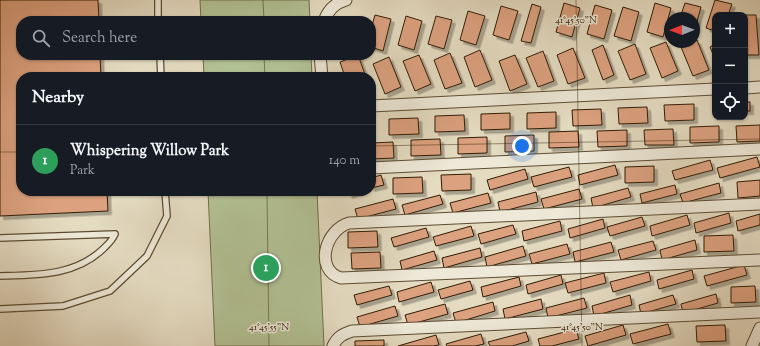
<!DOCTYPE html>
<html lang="en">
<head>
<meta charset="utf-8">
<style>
	body { margin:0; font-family:"Sorts Mill Goudy",serif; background:#20242c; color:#f1f3f6 }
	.controls { position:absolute; right:12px; top:12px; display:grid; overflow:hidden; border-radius:8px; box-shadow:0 1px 3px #0004 }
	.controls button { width:36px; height:36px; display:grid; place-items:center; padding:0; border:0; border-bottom:1px solid #363941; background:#171b24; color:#f1f3f6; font:20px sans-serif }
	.compass { position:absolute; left:664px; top:12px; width:36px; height:36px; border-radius:50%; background:#171b24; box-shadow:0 1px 3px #0004; rotate:269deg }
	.you { position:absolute; left:522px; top:146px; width:14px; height:14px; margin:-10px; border:3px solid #fff; border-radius:50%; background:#1a73e8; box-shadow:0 0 0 6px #1a73e833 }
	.badge { display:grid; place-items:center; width:26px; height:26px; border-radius:50%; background:#c59692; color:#fff; font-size:13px; font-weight:700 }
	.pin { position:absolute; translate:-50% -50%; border:2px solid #fff; box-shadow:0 1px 4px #0006 }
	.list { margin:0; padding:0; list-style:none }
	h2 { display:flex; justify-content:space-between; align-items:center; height:52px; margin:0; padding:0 16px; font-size:17px }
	h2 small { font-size:13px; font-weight:400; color:#9ea1a6 }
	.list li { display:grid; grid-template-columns:26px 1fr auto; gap:12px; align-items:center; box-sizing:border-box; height:72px; padding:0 16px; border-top:1px solid #363941 }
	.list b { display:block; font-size:15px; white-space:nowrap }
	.list p { margin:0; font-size:13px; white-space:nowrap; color:#9ea1a6 }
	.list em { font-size:13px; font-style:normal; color:#9ea1a6 }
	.icon { flex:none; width:22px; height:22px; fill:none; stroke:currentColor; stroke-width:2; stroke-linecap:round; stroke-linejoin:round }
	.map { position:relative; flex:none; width:760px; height:346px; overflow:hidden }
	.search { position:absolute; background:#171b24; box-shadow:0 1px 3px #0004; left:16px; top:16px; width:360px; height:44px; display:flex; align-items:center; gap:10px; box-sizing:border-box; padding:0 14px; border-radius:16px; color:#9ea1a6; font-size:15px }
	.panel { position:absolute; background:#171b24; box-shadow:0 1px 3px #0004; left:16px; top:72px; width:360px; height:124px; border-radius:16px }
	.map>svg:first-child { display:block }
</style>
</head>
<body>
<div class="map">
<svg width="760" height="346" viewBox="0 0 760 346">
	<defs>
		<filter id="shadow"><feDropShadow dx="3.5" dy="3.5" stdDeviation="0" flood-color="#0004"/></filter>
	</defs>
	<rect width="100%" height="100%" fill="#e4dbc1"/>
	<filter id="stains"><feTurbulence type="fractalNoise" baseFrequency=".005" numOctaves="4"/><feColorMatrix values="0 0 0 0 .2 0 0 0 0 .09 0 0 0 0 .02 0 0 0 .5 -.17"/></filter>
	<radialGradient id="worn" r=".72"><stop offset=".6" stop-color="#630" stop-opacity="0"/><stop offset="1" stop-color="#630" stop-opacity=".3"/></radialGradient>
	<!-- green -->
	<g fill="#b2c194" stroke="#706e4c">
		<polygon points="200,0 309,0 310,21 201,21"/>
		<polygon points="203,55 311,55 312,77 204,77"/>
		<polygon points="208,191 317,191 324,346 215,346"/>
	</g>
	<!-- building -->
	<g fill="#dca17f" stroke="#2f1c04" filter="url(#shadow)">
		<polygon points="0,0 98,0 99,21 21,21 21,55 100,55 101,77 21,77 21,191 107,191 108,211 0,216"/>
		<polygon points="715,0 732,4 728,15 715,15 715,31 706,28"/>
		<polygon points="564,3 580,8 572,37 556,32"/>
		<polygon points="655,3 671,8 663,37 647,32"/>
		<polygon points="685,3 701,7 694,32 694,18 680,18"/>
		<polygon points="532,4 541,7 531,43 521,41"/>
		<polygon points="595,5 612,10 604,39 587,34"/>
		<polygon points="501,6 518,11 509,40 493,35"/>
		<polygon points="623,7 639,12 631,41 614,36"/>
		<polygon points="468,11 485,16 476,45 460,40"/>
		<polygon points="375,15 391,19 383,51 371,47 371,29"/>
		<polygon points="745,15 756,15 759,55 745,55"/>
		<polygon points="406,16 422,21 414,50 398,45"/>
		<polygon points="436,16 452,20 444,49 428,44"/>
		<polygon points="339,18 354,21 338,21"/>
		<polygon points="697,40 709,70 693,76 681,47"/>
		<polygon points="666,42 678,71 662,78 650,48"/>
		<polygon points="635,44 646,74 630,80 618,51"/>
		<polygon points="715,44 715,59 710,47"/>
		<polygon points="603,45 614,75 603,80 592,50"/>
		<polygon points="573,48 585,78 568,84 557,55"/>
		<polygon points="480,50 492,80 475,87 464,57"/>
		<polygon points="543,51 554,81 538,87 526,58"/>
		<polygon points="450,53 462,83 445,89 434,60"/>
		<polygon points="358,55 366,77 345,77 340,62"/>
		<polygon points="419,55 431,84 415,91 403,61"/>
		<polygon points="515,55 527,84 510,91 499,61"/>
		<polygon points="389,57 401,87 385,94 373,64"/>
		<rect x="745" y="102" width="5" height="9"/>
		<polygon points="694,104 694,120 665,121 664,105"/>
		<polygon points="647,107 648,123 619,124 618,108"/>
		<polygon points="601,109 602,125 573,126 572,110"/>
		<polygon points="556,112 556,128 527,129 527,113"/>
		<polygon points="510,113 510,129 481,130 481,114"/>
		<polygon points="464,115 465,131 435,132 435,116"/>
		<polygon points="418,118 419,134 389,135 389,119"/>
		<polygon points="760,125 760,141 737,142 736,126"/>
		<polygon points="719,126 719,142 690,143 690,127"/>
		<polygon points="673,129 674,145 645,145 644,130"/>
		<polygon points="627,130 627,146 598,147 597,131"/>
		<polygon points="578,131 579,147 549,148 549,132"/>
		<polygon points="534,135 534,151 505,152 505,136"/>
		<polygon points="487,137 487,153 458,154 458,138"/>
		<polygon points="440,139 441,155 411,156 411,140"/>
		<polygon points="393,142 394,158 371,159 371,143"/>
		<polygon points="757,157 760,167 720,178 717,168"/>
		<polygon points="710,160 713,170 675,180 672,171"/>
		<polygon points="615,165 618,175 580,185 578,175"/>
		<polygon points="654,166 654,182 625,183 625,167"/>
		<polygon points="569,167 572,177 534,187 531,177"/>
		<polygon points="525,169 528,179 490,190 487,180"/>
		<polygon points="471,174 471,190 442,191 441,175"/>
		<polygon points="381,175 384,185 371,188 371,178"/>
		<polygon points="422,177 423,193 393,194 393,178"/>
		<polygon points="760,180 760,196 738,198 737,182"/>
		<polygon points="719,183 721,193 683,203 680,194"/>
		<polygon points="675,185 677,194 642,203 640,194"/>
		<polygon points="628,188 631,197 593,208 591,198"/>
		<polygon points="579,189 582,199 544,209 541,199"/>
		<polygon points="348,191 362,191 349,195"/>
		<polygon points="536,192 538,202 500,212 498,202"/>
		<polygon points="488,193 491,203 453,213 450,203"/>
		<polygon points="440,195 443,204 405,215 402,205"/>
		<polygon points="393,199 396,209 358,219 355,209"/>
		<polygon points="729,213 731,223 696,233 694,223"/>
		<polygon points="760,214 760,225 738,231 736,221"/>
		<polygon points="687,215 690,225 652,236 650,226"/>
		<polygon points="642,217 645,226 610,236 607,227"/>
		<polygon points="603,219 605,228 570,238 568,229"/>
		<polygon points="560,221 562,231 524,241 522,231"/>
		<polygon points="513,225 516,234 481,244 478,234"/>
		<polygon points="471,226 474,236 436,246 433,237"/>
		<polygon points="426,228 429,237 394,247 391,238"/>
		<polygon points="377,231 378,247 348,248 348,232"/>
		<polygon points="733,235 734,251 704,252 704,236"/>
		<polygon points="695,240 697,250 662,260 660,250"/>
		<polygon points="653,241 656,250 621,260 618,250"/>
		<polygon points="611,242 614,252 575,262 573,252"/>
		<polygon points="567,244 570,254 532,264 529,254"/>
		<polygon points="523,246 526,256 487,267 485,257"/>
		<polygon points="480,248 482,257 444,268 442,258"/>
		<polygon points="434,251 437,260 402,270 400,261"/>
		<polygon points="380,252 381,268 352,269 351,253"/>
		<polygon points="744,265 747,275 707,286 704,276"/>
		<polygon points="692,270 694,279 659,289 657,280"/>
		<polygon points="649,272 651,281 613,292 610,282"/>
		<polygon points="604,273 606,283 568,293 565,283"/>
		<polygon points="561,275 563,284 528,294 526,285"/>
		<polygon points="519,277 521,286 483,297 481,287"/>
		<polygon points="470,281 473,290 441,299 438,290"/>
		<polygon points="431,282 434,292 399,302 397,292"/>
		<polygon points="389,286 392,295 357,305 354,295"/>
		<polygon points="755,286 756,302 731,303 731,287"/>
		<polygon points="716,294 718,303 683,313 681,304"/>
		<polygon points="630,295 632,305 594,316 592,306"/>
		<polygon points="673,295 676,304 641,314 639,305"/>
		<polygon points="584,298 587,308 548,318 546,308"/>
		<polygon points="541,299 543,309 505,319 503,309"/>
		<polygon points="493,302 495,311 456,323 453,313"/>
		<polygon points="445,304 448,314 408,325 405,315"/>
		<polygon points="395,306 398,316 360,327 357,317"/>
		<polygon points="668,324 671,334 633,344 630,334"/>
		<polygon points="623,325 626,335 588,346 585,336"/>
		<polygon points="725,325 726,341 697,342 696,326"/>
		<polygon points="576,329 579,339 552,346 540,346 538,339"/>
		<polygon points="526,332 529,341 512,346 490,346 488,342"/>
		<polygon points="481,334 484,344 475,346 447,346 446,344"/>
		<polygon points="436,335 439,345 433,346 398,346"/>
		<polygon points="384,340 384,346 355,346 355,341"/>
	</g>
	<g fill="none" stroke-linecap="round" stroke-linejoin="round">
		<!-- lane casing -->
		<g stroke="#5c4c33" stroke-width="8">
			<g id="lane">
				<polyline points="158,0 158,21"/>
				<polyline points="160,55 161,77"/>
				<path d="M 0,238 L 115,234 C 112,241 108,244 103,249 C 75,276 37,275 0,276"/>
				<polyline points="0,309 63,306 110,291 147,256 167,216 165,191"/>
			</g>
		</g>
		<!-- street casing -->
		<g stroke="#5c4c33" stroke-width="13">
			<g id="street">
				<path d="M 324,21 C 328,10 335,3 346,0"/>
				<polyline points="320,55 322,77"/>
				<polyline points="745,88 760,87"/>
				<polyline points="371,106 715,89"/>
				<polyline points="371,168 760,149"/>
				<path d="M 760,204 L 349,223 C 325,230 314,270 341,278 L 760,260"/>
				<path d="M 333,346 C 337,337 343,334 352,331 L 760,312"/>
				<polyline points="752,346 760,328"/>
			</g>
		</g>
		<!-- lane -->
		<use href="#lane" stroke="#ede8d7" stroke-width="5.5"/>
		<!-- street -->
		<use href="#street" stroke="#ede8d7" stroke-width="11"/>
	</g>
	<!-- ticks -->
	<path fill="none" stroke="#2f1c04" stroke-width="1" stroke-opacity="0.45" d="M 263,0 L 264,21M 576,0 L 582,346M 264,55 L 265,77M 371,146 L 760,139M 0,152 L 21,152M 267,191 L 269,346"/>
	<g font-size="10" text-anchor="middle" fill="#2f1c04" stroke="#ede8d7" stroke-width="3" stroke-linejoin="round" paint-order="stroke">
		<text x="576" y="23">41°45'50"N</text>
		<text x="269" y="330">41°45'55"N</text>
		<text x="582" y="330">41°45'50"N</text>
	</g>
	<rect width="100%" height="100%" filter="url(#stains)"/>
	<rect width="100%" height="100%" fill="url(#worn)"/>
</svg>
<div class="controls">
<button>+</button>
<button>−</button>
<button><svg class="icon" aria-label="locate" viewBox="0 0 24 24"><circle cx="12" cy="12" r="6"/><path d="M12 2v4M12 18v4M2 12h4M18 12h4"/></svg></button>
</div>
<svg class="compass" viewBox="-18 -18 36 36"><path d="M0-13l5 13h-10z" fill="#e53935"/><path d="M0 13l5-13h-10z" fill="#9ea1a6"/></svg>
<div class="you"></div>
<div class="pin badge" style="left:266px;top:268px;background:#2e9e5b">1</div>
<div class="search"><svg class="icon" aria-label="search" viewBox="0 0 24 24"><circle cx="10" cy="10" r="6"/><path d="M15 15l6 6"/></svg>Search here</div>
<section class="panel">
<h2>Nearby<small></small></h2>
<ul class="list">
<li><span class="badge" style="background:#2e9e5b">1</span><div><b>Whispering Willow Park</b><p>Park</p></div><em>140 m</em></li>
</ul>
</section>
</div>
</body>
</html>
